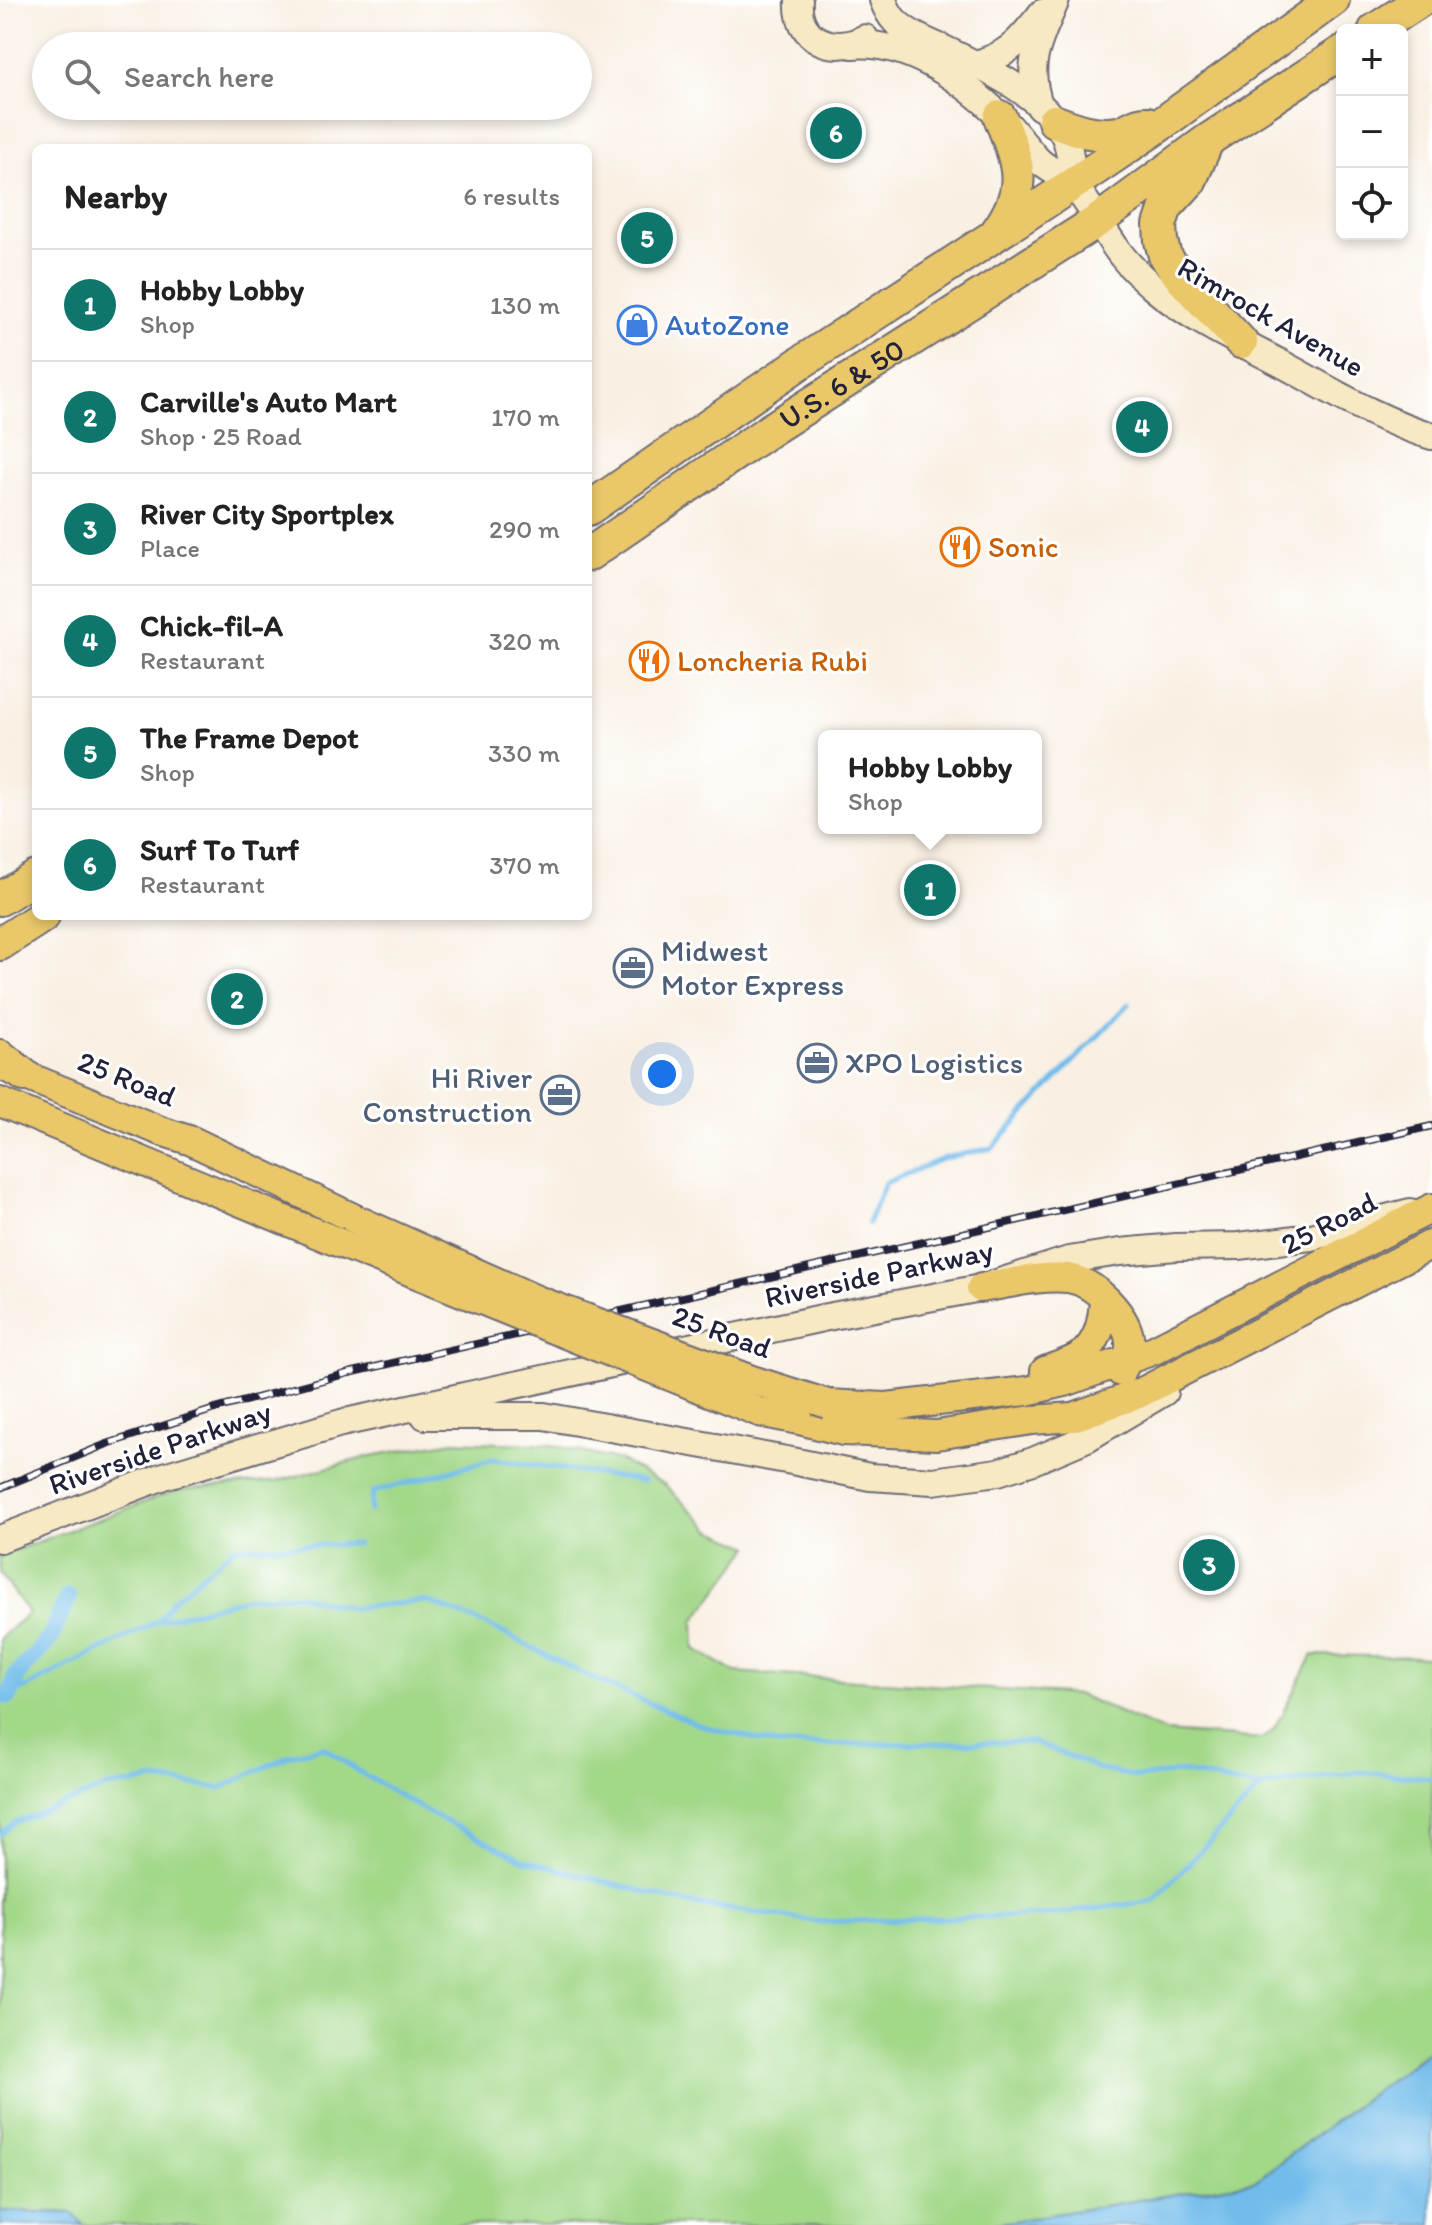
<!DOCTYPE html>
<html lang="en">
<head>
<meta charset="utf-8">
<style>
	body { margin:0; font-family:Itim,sans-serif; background:#f6f6f6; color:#222 }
	.controls { position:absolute; right:24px; top:24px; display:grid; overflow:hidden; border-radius:12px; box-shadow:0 4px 12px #0003 }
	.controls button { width:72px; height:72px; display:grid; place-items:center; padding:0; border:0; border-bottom:2px solid #e0e0e0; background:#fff; color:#222; font:40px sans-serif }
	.you { position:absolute; left:662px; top:1074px; width:28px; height:28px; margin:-20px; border:6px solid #fff; border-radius:50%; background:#1a73e8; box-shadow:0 0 0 12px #1a73e833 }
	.badge { display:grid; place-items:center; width:52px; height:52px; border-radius:50%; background:#0f766e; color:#fff; font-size:26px; font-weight:700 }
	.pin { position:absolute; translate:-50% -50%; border:4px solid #fff; box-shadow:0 2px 8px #0006 }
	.popup { position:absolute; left:818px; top:730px; width:224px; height:104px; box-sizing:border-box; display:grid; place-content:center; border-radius:12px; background:#fff; filter:drop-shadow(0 2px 6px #0005); font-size:26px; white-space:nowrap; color:#767676 }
	.popup b { font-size:30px; color:#222 }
	.popup::after { content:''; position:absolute; left:50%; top:100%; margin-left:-16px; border:16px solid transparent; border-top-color:#fff }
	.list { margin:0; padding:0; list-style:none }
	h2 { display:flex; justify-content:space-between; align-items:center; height:104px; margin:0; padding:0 32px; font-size:34px }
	h2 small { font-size:26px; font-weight:400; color:#767676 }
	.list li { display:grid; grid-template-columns:52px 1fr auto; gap:24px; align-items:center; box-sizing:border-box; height:112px; padding:0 32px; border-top:2px solid #e0e0e0 }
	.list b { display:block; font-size:30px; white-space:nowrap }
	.list p { margin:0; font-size:26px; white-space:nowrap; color:#767676 }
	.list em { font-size:26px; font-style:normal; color:#767676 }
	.icon { flex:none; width:44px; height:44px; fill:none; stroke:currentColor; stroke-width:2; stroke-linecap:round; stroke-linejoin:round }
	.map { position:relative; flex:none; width:1432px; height:2225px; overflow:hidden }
	.search { position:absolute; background:#fff; box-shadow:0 4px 12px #0003; left:32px; top:32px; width:560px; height:88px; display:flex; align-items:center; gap:20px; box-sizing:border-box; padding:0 28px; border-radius:44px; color:#767676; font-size:30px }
	.panel { position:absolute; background:#fff; box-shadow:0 4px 12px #0003; left:32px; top:144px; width:560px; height:776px; border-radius:12px }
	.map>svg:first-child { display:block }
</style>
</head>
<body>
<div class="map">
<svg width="1432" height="2225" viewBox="0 0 1432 2225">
	<rect width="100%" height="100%" fill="#fff"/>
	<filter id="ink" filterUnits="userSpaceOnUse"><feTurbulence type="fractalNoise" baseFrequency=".0125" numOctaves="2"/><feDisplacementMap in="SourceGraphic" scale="16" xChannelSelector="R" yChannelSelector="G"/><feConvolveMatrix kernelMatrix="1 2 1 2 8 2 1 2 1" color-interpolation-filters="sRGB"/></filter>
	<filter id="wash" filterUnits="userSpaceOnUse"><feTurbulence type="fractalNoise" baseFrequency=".006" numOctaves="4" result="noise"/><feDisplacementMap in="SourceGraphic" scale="32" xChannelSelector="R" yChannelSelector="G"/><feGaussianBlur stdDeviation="1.8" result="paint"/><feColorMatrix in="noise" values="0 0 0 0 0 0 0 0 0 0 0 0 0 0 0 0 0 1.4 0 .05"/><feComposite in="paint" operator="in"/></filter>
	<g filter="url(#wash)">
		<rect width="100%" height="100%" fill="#f9f0e3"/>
		<!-- green -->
		<polygon fill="#a3d889" stroke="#627d62" stroke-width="2" points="453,1441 552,1445 621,1461 664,1484 711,1530 750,1547 694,1621 695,1649 735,1672 1079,1695 1165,1732 1262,1739 1274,1729 1313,1655 1432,1657 1432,2048 1255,2181 988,2225 83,2225 72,2213 0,2211 0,1638 29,1613 0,1573 0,1556 177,1490 278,1481 371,1456"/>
		<!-- water -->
		<g fill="#71bcea" stroke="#4a6f92" stroke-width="2">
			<polygon points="1432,2048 1432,2225 988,2225 1255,2181"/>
			<polygon points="0,2211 72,2213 84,2225 0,2225"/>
		</g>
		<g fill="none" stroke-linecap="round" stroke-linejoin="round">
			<!-- stream -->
			<g stroke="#71bcea" stroke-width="5">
				<polyline points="868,1223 885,1183 945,1158 992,1148 1036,1100 1129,1004"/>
				<polyline points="370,1511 373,1492 494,1459 644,1481"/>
				<polyline points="158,1621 250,1597 298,1595 352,1608 426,1601 490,1626 583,1674 702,1726 780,1745 1034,1742 1102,1770 1138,1777 1182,1772 1259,1788"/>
				<polyline points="0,1704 9,1696 158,1621 173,1600 235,1547 357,1544"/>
				<polyline points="0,1834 14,1823 107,1787 155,1780 221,1788 290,1755 323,1747 363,1774 431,1814 524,1860 686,1903 821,1922 1047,1915 1153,1901 1260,1788 1277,1784 1360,1772 1432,1778"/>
			</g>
			<!-- canal -->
			<polyline stroke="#71bcea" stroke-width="18" points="9,1696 17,1675 50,1639 68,1597"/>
		</g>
	</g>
	<g filter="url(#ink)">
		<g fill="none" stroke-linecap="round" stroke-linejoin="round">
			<!-- secondary casing -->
			<g stroke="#6d6a76" stroke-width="30">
				<g id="secondary">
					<path d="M 799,0 C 796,40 833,55 865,38"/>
					<path d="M 883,0 C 886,8 889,15 895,21 C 908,34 928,42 944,49 C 986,69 1041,93 1064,135 C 1071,148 1071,169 1073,184"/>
					<path d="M 852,45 C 908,40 962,80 1001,117 C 1014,130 1024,145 1037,159 C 1047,170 1065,175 1075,187 C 1091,206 1102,228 1116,248 C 1126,263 1140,276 1154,288 C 1192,320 1240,342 1284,365 C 1332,391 1380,421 1432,436"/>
					<path d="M 975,64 C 1009,56 1021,39 1042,13"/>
					<path d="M 1040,107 C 1024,63 1039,41 1056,0"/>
					<polyline points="425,1416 544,1416 792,1461 870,1477 933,1481 998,1472 1033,1461 1087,1438 1164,1392"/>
					<polyline points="0,1539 164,1476 341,1423 827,1317 981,1288 1069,1260 1120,1252 1176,1247 1239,1246 1311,1237 1410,1212"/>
				</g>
			</g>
			<!-- primary casing -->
			<g stroke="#6d6a76" stroke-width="32">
				<g id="primary">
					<polyline points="4,1067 161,1131 192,1141 353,1218"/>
					<polyline points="0,1102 335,1241"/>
					<path d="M 981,1288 C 1009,1284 1040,1275 1068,1278 C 1095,1282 1128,1316 1130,1343 C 1131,1353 1126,1363 1121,1372"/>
					<path d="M 1045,1371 C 1056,1366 1071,1363 1080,1356 C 1099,1343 1103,1320 1104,1299"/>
					<polyline points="828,1404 886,1407 1027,1391 1065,1382 1154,1350 1432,1208"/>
					<polyline points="799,1420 843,1431 937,1435 1032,1420 1073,1417 1138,1394 1432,1244"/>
				</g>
			</g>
			<!-- highway casing -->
			<g stroke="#6d6a76" stroke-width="36">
				<g id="highway">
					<polyline points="1375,30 1421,0"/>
					<path d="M 1054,121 C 1075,129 1096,137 1118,133 C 1130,130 1136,122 1148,123"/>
					<polyline points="1206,144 1190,181 1166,207 1160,225 1161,241 1165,256 1182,279 1241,342"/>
					<path d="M 996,233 C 1029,188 1019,165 1000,117"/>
					<polyline points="588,509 797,365 1073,184 1160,125 1333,0"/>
					<path id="s1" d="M 588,555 L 770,430 L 1099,220 L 1208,140 L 1342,52"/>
					<polyline points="0,899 36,877"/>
					<polyline points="0,944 43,916"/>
					<polyline points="0,1056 24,1075"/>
				</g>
			</g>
			<!-- secondary -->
			<use href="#secondary" stroke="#f7e9c3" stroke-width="26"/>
			<!-- primary -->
			<use href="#primary" stroke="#eac769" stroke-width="28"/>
			<!-- highway -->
			<use href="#highway" stroke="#eac769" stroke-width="32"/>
			<!-- rail casing -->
			<g stroke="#22223b" stroke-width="8">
				<polyline id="rail" points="0,1488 107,1444 215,1409 349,1373 1432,1126"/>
			</g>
			<!-- rail -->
			<use href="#rail" stroke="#fff" stroke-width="5" stroke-dasharray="15" stroke-linecap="butt"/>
			<!-- primary-bridge casing -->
			<g stroke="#6d6a76" stroke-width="32" stroke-linecap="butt">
				<g id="primary-bridge">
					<polyline points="353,1218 537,1300 752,1380 828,1404"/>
					<polyline points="335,1241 759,1412 799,1420"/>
				</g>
			</g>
			<!-- primary-bridge -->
			<use href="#primary-bridge" stroke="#eac769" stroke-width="28"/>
		</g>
	</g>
	<!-- icons -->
	<defs>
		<g id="shop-ring" transform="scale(2)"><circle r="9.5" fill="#fff" stroke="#3f7fe0" stroke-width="1.5"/><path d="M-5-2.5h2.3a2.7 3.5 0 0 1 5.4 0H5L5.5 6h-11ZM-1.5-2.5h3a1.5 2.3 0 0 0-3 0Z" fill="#3f7fe0"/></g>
		<g id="restaurant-ring" transform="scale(2)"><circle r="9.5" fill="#fff" stroke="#e8710a" stroke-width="1.5"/><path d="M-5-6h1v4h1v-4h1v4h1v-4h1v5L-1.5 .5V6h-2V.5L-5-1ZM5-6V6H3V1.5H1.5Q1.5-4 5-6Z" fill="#e8710a"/></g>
		<g id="office-ring" transform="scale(2)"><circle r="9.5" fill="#fff" stroke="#5c6f8a" stroke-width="1.5"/><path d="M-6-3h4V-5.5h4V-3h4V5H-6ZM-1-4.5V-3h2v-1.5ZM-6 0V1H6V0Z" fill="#5c6f8a"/></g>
	</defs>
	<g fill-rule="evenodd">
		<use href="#shop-ring" x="637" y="325"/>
		<use href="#restaurant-ring" x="960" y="547"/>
		<use href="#restaurant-ring" x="649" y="661"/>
		<use href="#office-ring" x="633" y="968"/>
		<use href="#office-ring" x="817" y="1063"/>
		<use href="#office-ring" x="560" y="1095"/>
	</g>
	<g text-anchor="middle" stroke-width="6" stroke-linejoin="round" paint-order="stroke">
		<!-- street labels -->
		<g font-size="30" fill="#22223b" stroke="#fff">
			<text transform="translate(1271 317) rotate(30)" y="10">Rimrock Avenue</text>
			<text dy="10" stroke="none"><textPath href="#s1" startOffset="306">U.S. 6 &amp; 50</textPath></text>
			<text transform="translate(127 1079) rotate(22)" y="10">25 Road</text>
			<text transform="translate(1329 1223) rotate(-27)" y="10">25 Road</text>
			<text transform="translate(879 1274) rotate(-12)" y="10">Riverside Parkway</text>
			<text transform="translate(722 1332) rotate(20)" y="10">25 Road</text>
			<text transform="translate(160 1448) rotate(-19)" y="10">Riverside Parkway</text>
		</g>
		<!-- shop labels -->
		<g font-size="30" fill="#366cbe" stroke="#fff" text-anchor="start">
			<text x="665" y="335">AutoZone</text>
		</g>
		<!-- food labels -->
		<g font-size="30" fill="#c56008" stroke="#fff" text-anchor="start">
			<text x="988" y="557">Sonic</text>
			<text x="677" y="671">Loncheria Rubi</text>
		</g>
		<!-- service labels -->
		<g font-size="30" fill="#4e5e75" stroke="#fff" text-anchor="start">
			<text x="661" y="961">Midwest<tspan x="661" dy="34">Motor Express</tspan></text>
			<text x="845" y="1073">XPO Logistics</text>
			<text x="532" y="1088" text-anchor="end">Hi River<tspan x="532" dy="34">Construction</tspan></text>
		</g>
	</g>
</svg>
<div class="controls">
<button>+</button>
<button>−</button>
<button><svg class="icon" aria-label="locate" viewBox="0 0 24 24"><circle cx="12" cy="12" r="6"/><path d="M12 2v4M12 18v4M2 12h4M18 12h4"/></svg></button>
</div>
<div class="you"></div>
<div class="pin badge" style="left:930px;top:890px">1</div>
<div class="popup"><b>Hobby Lobby</b>Shop</div>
<div class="pin badge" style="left:237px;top:999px">2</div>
<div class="pin badge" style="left:1209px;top:1565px">3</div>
<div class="pin badge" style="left:1142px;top:427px">4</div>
<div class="pin badge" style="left:647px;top:238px">5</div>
<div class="pin badge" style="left:836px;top:133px">6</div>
<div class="search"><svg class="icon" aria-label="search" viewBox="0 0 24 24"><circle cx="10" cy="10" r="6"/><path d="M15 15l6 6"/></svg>Search here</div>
<section class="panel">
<h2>Nearby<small>6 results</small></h2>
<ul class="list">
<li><span class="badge">1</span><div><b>Hobby Lobby</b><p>Shop</p></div><em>130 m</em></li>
<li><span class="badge">2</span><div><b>Carville's Auto Mart</b><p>Shop · 25 Road</p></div><em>170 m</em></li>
<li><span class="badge">3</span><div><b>River City Sportplex</b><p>Place</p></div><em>290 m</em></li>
<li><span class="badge">4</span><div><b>Chick-fil-A</b><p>Restaurant</p></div><em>320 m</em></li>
<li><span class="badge">5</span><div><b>The Frame Depot</b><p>Shop</p></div><em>330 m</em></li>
<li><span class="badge">6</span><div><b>Surf To Turf</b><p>Restaurant</p></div><em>370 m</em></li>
</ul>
</section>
</div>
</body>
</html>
